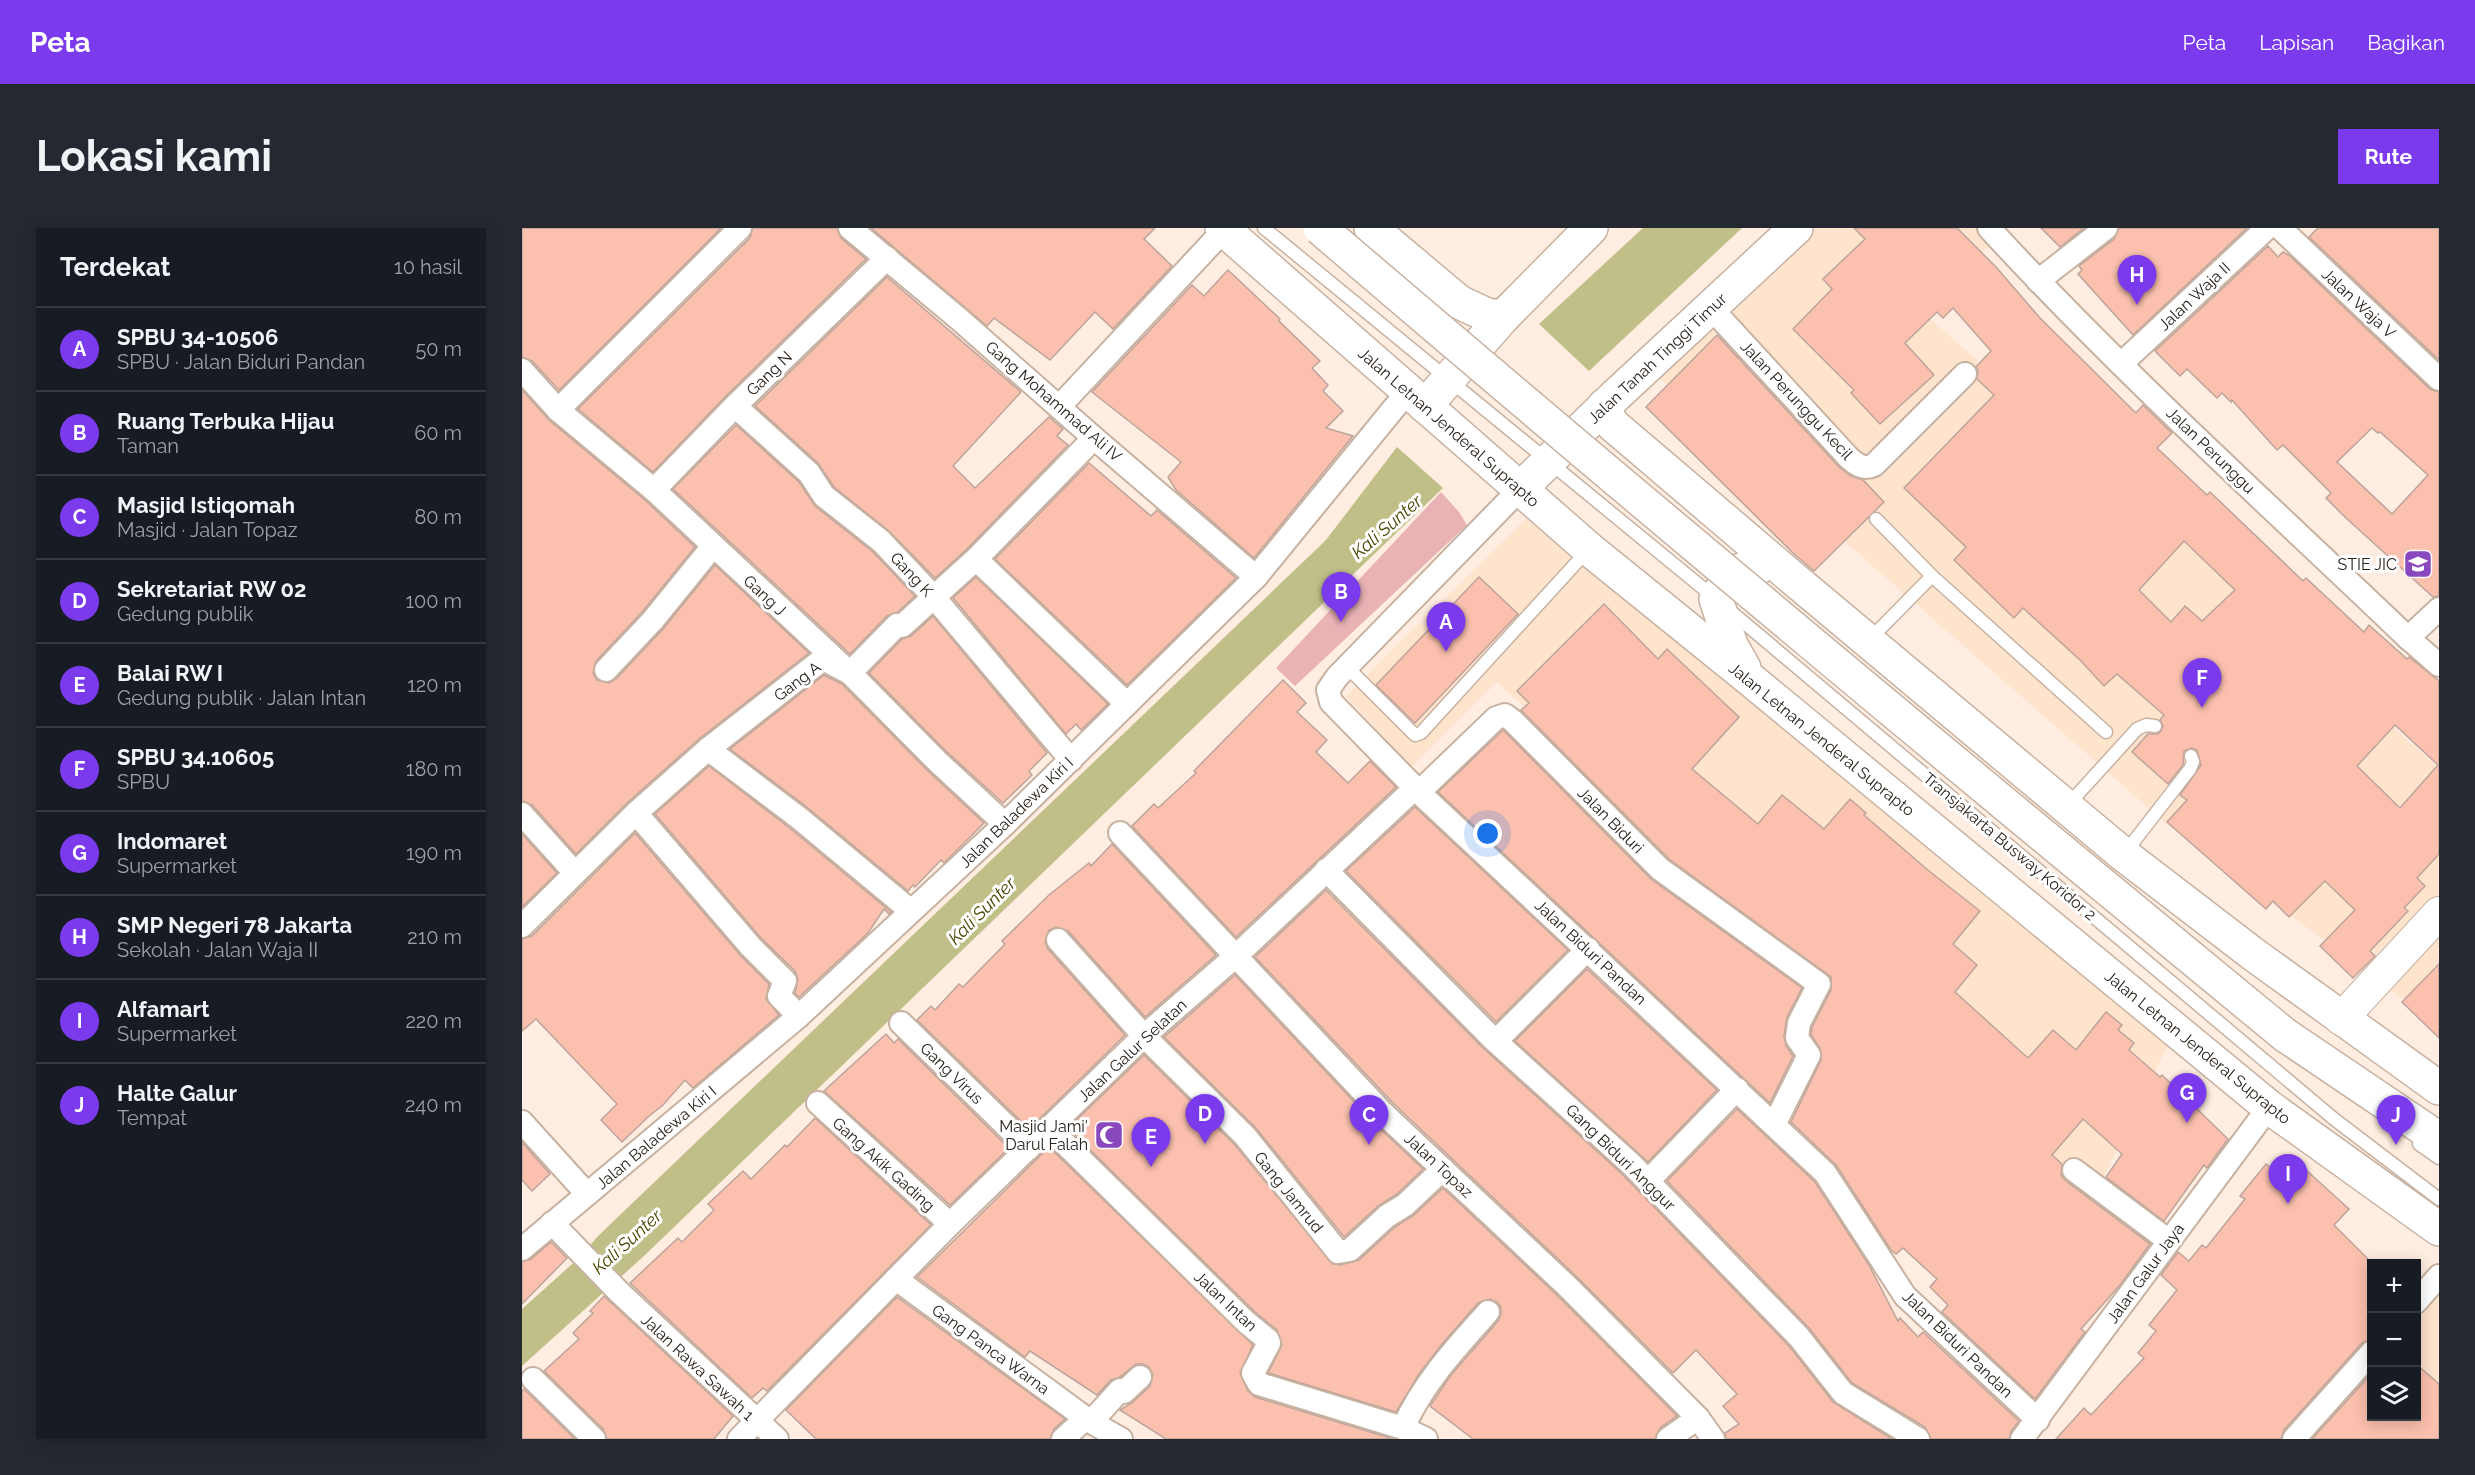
<!DOCTYPE html>
<html lang="id">
<head>
<meta charset="utf-8">
<style>
	body { margin:0; font-family:Raleway,sans-serif; background:#242831; color:#f1f3f6 }
	.controls { position:absolute; right:18px; bottom:18px; display:grid; overflow:hidden; border-radius:0px; box-shadow:0 3px 15px #0003 }
	.controls button { width:54px; height:54px; display:grid; place-items:center; padding:0; border:0; border-bottom:2px solid #363941; background:#171b24; color:#f1f3f6; font:30px sans-serif }
	.you { position:absolute; left:966px; top:606px; width:21px; height:21px; margin:-15px; border:4px solid #fff; border-radius:50%; background:#1a73e8; box-shadow:0 0 0 9px #1a73e833 }
	.badge { display:grid; place-items:center; width:39px; height:39px; border-radius:50%; background:#7c3aed; color:#fff; font-size:20px; font-weight:700 }
	.pin { position:absolute; translate:-50% -50px; filter:drop-shadow(0 2px 3px #0008) }
	.pin::after { content:''; position:absolute; top:32px; width:21px; height:18px; background:inherit; clip-path:polygon(0 0,100% 0,50% 100%) }
	.list { margin:0; padding:0; list-style:none }
	h2 { display:flex; justify-content:space-between; align-items:center; height:78px; margin:0; padding:0 24px; font-size:26px }
	h2 small { font-size:20px; font-weight:400; color:#9ea1a6 }
	.list li { display:grid; grid-template-columns:39px 1fr auto; gap:18px; align-items:center; box-sizing:border-box; height:84px; padding:0 24px; border-top:2px solid #363941 }
	.list b { display:block; font-size:22px; white-space:nowrap }
	.list p { margin:0; font-size:20px; white-space:nowrap; color:#9ea1a6 }
	.list em { font-size:20px; font-style:normal; color:#9ea1a6 }
	.icon { flex:none; width:33px; height:33px; fill:none; stroke:currentColor; stroke-width:2; stroke-linecap:round; stroke-linejoin:round }
	.map { position:relative; flex:none; width:1917px; height:1211px; overflow:hidden; border-radius:0px }
	header { display:flex; align-items:center; gap:36px; box-sizing:border-box; height:84px; padding:0 30px; background:#7c3aed; color:#fff }
	header strong { font-size:28px }
	nav { display:flex; gap:33px; margin-inline-start:auto; font-size:21px }
	.intro { display:flex; align-items:center; justify-content:space-between; box-sizing:border-box; height:144px; padding:0 36px }
	h1 { margin:0; font-size:42px }
	.button { padding:15px 27px; border-radius:0px; background:#7c3aed; color:#fff; font-size:21px; font-weight:700 }
	main { display:flex; gap:36px; padding:0 36px }
	aside { flex:1; background:#171b24; border-radius:0px; box-shadow:0 3px 15px #0003 }
	.map>svg:first-child { display:block }
</style>
</head>
<body>
<header>
<strong>Peta</strong>
<nav><a>Peta</a><a>Lapisan</a><a>Bagikan</a></nav>
</header>
<div class="intro"><h1>Lokasi kami</h1><a class="button">Rute</a></div>
<main>
<aside>
<h2>Terdekat<small>10 hasil</small></h2>
<ul class="list">
<li><span class="badge">A</span><div><b>SPBU 34-10506</b><p>SPBU · Jalan Biduri Pandan</p></div><em>50 m</em></li>
<li><span class="badge">B</span><div><b>Ruang Terbuka Hijau</b><p>Taman</p></div><em>60 m</em></li>
<li><span class="badge">C</span><div><b>Masjid Istiqomah</b><p>Masjid · Jalan Topaz</p></div><em>80 m</em></li>
<li><span class="badge">D</span><div><b>Sekretariat RW 02</b><p>Gedung publik</p></div><em>100 m</em></li>
<li><span class="badge">E</span><div><b>Balai RW I</b><p>Gedung publik · Jalan Intan</p></div><em>120 m</em></li>
<li><span class="badge">F</span><div><b>SPBU 34.10605</b><p>SPBU</p></div><em>180 m</em></li>
<li><span class="badge">G</span><div><b>Indomaret</b><p>Supermarket</p></div><em>190 m</em></li>
<li><span class="badge">H</span><div><b>SMP Negeri 78 Jakarta</b><p>Sekolah · Jalan Waja II</p></div><em>210 m</em></li>
<li><span class="badge">I</span><div><b>Alfamart</b><p>Supermarket</p></div><em>220 m</em></li>
<li><span class="badge">J</span><div><b>Halte Galur</b><p>Tempat</p></div><em>240 m</em></li>
</ul>
</aside>
<div class="map">
<svg width="1917" height="1211" viewBox="0 0 1917 1211">
	<rect width="100%" height="100%" fill="#feede0"/>
	<!-- built -->
	<g fill="#fee3cd">
		<polygon points="1292,0 1487,0 1398,82 1917,540 1917,797 1646,597 1132,146"/>
		<polygon points="1017,278 1653,802 1518,1081 1370,811 975,454 890,539 824,468"/>
		<polygon points="1917,1049 1917,1211 1780,1211 1849,1131 1850,1188 1894,1188 1895,1077"/>
	</g>
	<!-- green -->
	<polygon fill="#e9b2b5" points="919,264 937,284 945,297 773,458 754,440"/>
	<!-- water -->
	<g fill="#c0bf88">
		<polygon points="1121,0 1220,0 1067,143 1017,96"/>
		<polygon points="875,219 921,260 123,1027 0,1138 0,1081 59,1028 76,1008 804,312"/>
	</g>
	<!-- building -->
	<g fill="#fcc1ae" stroke="#bca39b" stroke-width="1.5" fill-rule="evenodd">
		<polygon points="0,0 199,0 37,162 10,133 0,129"/>
		<polygon points="231,0 315,0 319,10 344,31 204,168 131,244 56,181 228,10"/>
		<polygon points="349,0 633,0 622,11 650,38 591,101 573,84 528,132 472,90 465,98"/>
		<path d="M 1332,0 L 1435,0 L 1474,39 L 1518,90 L 1614,185 L 1621,177 L 1650,205 L 1635,220 L 1685,267 L 1688,264 L 1781,353 L 1784,350 L 1842,404 L 1847,397 L 1885,431 L 1887,429 L 1917,453 L 1917,626 L 1895,650 L 1903,658 L 1882,680 L 1886,683 L 1848,723 L 1853,728 L 1831,750 L 1798,718 L 1833,682 L 1803,653 L 1767,689 L 1751,673 L 1744,681 L 1645,594 L 1665,572 L 1658,567 L 1679,537 L 1675,522 L 1670,520 L 1662,523 L 1661,537 L 1646,556 L 1610,524 L 1626,506 L 1636,506 L 1639,503 L 1641,498 L 1638,492 L 1642,487 L 1595,446 L 1582,458 L 1558,432 L 1501,380 L 1492,390 L 1432,332 L 1444,319 L 1382,260 L 1472,167 L 1455,151 L 1456,143 L 1454,139 L 1469,123 L 1431,80 L 1421,90 L 1415,84 L 1383,115 L 1412,147 L 1358,196 L 1329,165 L 1332,162 L 1271,101 L 1310,61 L 1301,51 L 1343,11 ZM 1662,313 L 1713,362 L 1680,393 L 1663,378 L 1649,394 L 1617,362 ZM 1873,497 L 1916,537 L 1878,580 L 1835,538 Z"/>
		<polygon points="1519,0 1562,0 1538,19"/>
		<polygon points="1597,0 1725,0 1611,107 1556,46 1560,42 1557,38 1592,11"/>
		<polygon points="1796,0 1917,0 1917,132 1787,9"/>
		<path d="M 1746,18 L 1756,29 L 1761,24 L 1768,28 L 1908,161 L 1917,164 L 1917,368 L 1911,369 L 1824,290 L 1804,270 L 1809,265 L 1761,217 L 1755,222 L 1710,172 L 1709,174 L 1700,165 L 1695,170 L 1665,141 L 1658,148 L 1633,123 ZM 1850,200 L 1856,205 L 1858,204 L 1906,247 L 1870,286 L 1815,234 Z"/>
		<polygon points="706,42 758,91 757,93 798,133 790,140 806,157 801,163 821,183 804,200 831,208 732,330 654,262 646,249 659,234 570,164 670,57 682,68"/>
		<polygon points="365,49 499,164 431,238 453,260 527,189 541,201 535,208 546,217 445,321 413,350 367,303 312,259 296,235 233,178"/>
		<polygon points="1195,107 1317,239 1329,248 1341,252 1362,274 1292,343 1272,326 1124,179"/>
		<polygon points="0,162 27,192 123,272 173,319 121,383 74,433 71,445 75,452 87,455 94,451 141,401 193,337 287,425 177,511 105,575 54,626 10,577 0,573"/>
		<polygon points="214,197 277,254 293,278 350,323 393,368 376,384 365,388 328,426 151,261"/>
		<polygon points="567,235 629,288 635,282 714,350 605,457 473,331"/>
		<polygon points="454,349 586,476 559,502 554,496 544,506 431,370"/>
		<polygon points="957,349 996,386 893,495 854,457"/>
		<polygon points="1082,376 1136,431 1145,421 1217,489 1170,541 1236,596 1260,567 1302,601 1328,571 1344,585 1342,587 1407,643 1458,683 1431,716 1455,737 1433,764 1506,830 1531,802 1554,822 1584,784 1600,797 1596,802 1612,815 1607,822 1638,849 1640,847 1706,911 1685,940 1682,937 1642,993 1584,949 1600,926 1561,891 1530,927 1540,936 1539,947 1544,953 1628,1016 1598,1057 1559,1101 1563,1104 1513,1171 1420,1084 1426,1077 1408,1059 1415,1051 1381,1020 1374,1026 1369,1022 1314,937 1269,894 1299,832 1298,820 1289,807 1290,799 1309,762 1309,749 1147,631 999,482 1007,475 995,463"/>
		<polygon points="411,388 525,525 507,543 510,547 481,575 425,524 347,445 380,411 389,408"/>
		<polygon points="302,447 320,456 406,543 462,595 422,635 419,632 393,659 391,657 386,663 286,580 208,521"/>
		<polygon points="761,452 784,475 775,484 805,512 794,524 826,555 848,533 874,559 714,709 610,598 632,576 636,580 674,545 672,543"/>
		<polygon points="981,502 1129,651 1280,760 1265,789 1262,808 1264,818 1271,828 1248,875 916,564"/>
		<polygon points="187,538 269,601 369,684 367,686 362,681 346,705 277,769 273,765 276,751 273,743 239,710 133,586"/>
		<polygon points="893,579 1046,722 974,794 824,643"/>
		<polygon points="113,605 219,728 247,756 244,771 257,787 171,860 163,852 141,877 126,889 100,914 79,892 95,876 14,791 0,803 0,711 10,708"/>
		<polygon points="0,606 35,645 0,679"/>
		<polygon points="590,616 694,727 623,789 546,703 534,699 527,702 523,714 526,721 603,807 507,901 395,792 409,778 413,782 437,756 441,759 483,716 480,713 527,667 567,635 569,638"/>
		<polygon points="804,662 960,819 1100,946 1267,1118 1311,1174 1370,1211 1204,1211 1203,1205 1217,1196 1201,1178 1215,1166 1174,1122 1151,1145 1055,1049 872,876 733,729"/>
		<polygon points="1917,736 1917,810 1880,774"/>
		<polygon points="1065,741 1195,862 1126,934 993,813"/>
		<polygon points="713,747 852,895 901,941 875,966 856,978 822,1009 733,899 642,809"/>
		<polygon points="364,806 372,815 376,811 487,920 428,977 302,863"/>
		<polygon points="622,827 713,917 811,1036 818,1037 837,1032 873,999 892,987 921,960 1037,1069 1155,1188 1138,1200 1133,1211 951,1211 908,1178 929,1147 976,1093 979,1086 979,1079 975,1074 968,1071 956,1075 920,1116 897,1146 874,1184 746,1145 760,1117 755,1102 733,1084 546,900"/>
		<polygon points="1215,881 1293,954 1347,1037 1376,1093 1378,1090 1396,1109 1401,1104 1497,1193 1489,1203 1487,1211 1409,1211 1403,1199 1330,1155 1287,1100 1145,953"/>
		<polygon points="293,890 409,997 245,1163 241,1160 230,1170 108,1055 156,1010 160,1014 192,982 186,976 221,943 229,951 263,917 265,919"/>
		<polygon points="0,914 28,946 10,963 0,952"/>
		<polygon points="527,919 731,1117 718,1145 726,1163 733,1169 871,1211 644,1211 598,1182 611,1174 628,1158 631,1147 627,1139 621,1136 614,1136 598,1149 589,1152 575,1167 508,1123 503,1129 395,1049"/>
		<polygon points="1744,936 1771,957 1784,942 1827,981 1812,997 1850,1035 1850,1111 1840,1115 1762,1202 1759,1211 1534,1211 1562,1180 1569,1187 1622,1130 1616,1125 1634,1103 1627,1097 1655,1062 1639,1047 1656,1024 1667,1033 1680,1017 1684,1020 1723,971 1718,968"/>
		<polygon points="29,1014 45,1030 0,1076 0,1034 9,1031"/>
		<polygon points="82,1068 211,1188 192,1211 85,1211 81,1201 22,1143 57,1111 51,1105 71,1085 68,1083"/>
		<polygon points="375,1069 543,1191 532,1201 528,1211 294,1211 264,1182"/>
		<polygon points="1894,1136 1917,1156 1917,1211 1790,1211 1850,1145 1850,1188 1894,1188"/>
		<polygon points="2,1161 53,1211 0,1211 0,1163"/>
	</g>
	<g fill="none" stroke-linecap="round" stroke-linejoin="round">
		<!-- lane casing -->
		<g stroke="#c7b2a2" stroke-width="15">
			<g id="lane">
				<polyline points="742,0 1193,370"/>
				<polyline points="1354,291 1410,348"/>
				<polyline points="1207,382 1812,891 1917,971"/>
				<polyline points="1348,411 1410,348 1584,504"/>
				<polyline points="825,439 893,507 899,505 1066,322"/>
				<polyline points="1545,578 1615,501 1624,497 1633,498"/>
				<polyline points="1602,626 1668,541 1671,534 1669,528"/>
				<polyline points="1897,916 1917,930"/>
			</g>
		</g>
		<!-- street casing -->
		<g stroke="#c7b2a2" stroke-width="26">
			<g id="street">
				<polyline points="328,0 437,91 572,210 734,349"/>
				<path d="M 1467,0 C 1599,144 1745,275 1886,410 L 1917,437"/>
				<polyline points="1758,0 1917,151"/>
				<polyline points="1516,53 1584,0"/>
				<path d="M 1189,80 L 1327,230 C 1335,237 1342,242 1352,237 L 1443,146"/>
				<polyline points="1599,136 1745,0"/>
				<polyline points="0,142 36,182 132,262 328,445 416,534 483,596"/>
				<polyline points="213,178 287,245 302,268 359,313 411,368 549,532"/>
				<polyline points="537,179 702,2"/>
				<polyline points="36,182 218,0"/>
				<polyline points="998,261 815,449 806,462 809,474 904,571 1303,945 1383,1068 1516,1192"/>
				<polyline points="132,262 213,178 365,30"/>
				<polyline points="454,331 605,476"/>
				<polyline points="1886,410 1917,381"/>
				<polyline points="84,442 131,392 191,318"/>
				<polyline points="186,521 277,590 389,683"/>
				<polyline points="897,564 974,490 983,487 991,493 1138,641 1297,756 1277,795 1275,810 1287,827 1252,897"/>
				<polyline points="114,585 229,719 263,753 257,768 277,788"/>
				<polyline points="0,586 53,645"/>
				<polyline points="598,605 862,886 1046,1059 1176,1190 1191,1211"/>
				<polyline points="804,642 970,810 1109,936 1277,1109 1321,1165 1396,1211"/>
				<polyline points="0,698 114,585 186,521 301,431 328,445 375,397 380,398 454,331 572,210"/>
				<polyline points="536,712 622,808 723,908 816,1024 828,1022 865,988 883,977 921,941"/>
				<polyline points="379,795 507,920"/>
				<polyline points="974,813 1066,721"/>
				<polyline points="296,875 428,996"/>
				<polyline points="0,894 65,966"/>
				<polyline points="528,901 724,1094 746,1112 747,1115 731,1145 737,1156 881,1200 904,1211"/>
				<polyline points="1552,942 1647,1013"/>
				<polyline points="1126,953 1215,861"/>
				<polyline points="30,995 98,1065 255,1211"/>
				<polyline points="0,1021 277,788 483,596 734,349 886,163"/>
				<polyline points="374,1051 569,1194 599,1211"/>
				<polyline points="1894,1074 1917,1048"/>
				<polyline points="11,1151 72,1211"/>
				<polyline points="569,1194 598,1162 602,1164 618,1149"/>
				<path d="M 881,1200 C 901,1155 933,1121 966,1084"/>
				<polyline points="217,1211 428,996 622,808 715,727 893,560"/>
				<polyline points="541,1211 564,1190"/>
				<polyline points="1146,1211 1176,1190"/>
				<polyline points="1500,1211 1747,879"/>
				<polyline points="1772,1211 1850,1124"/>
			</g>
		</g>
		<!-- secondary casing -->
		<g stroke="#c7b2a2" stroke-width="34">
			<polyline id="secondary" points="1819,791 1917,685"/>
		</g>
		<!-- primary casing -->
		<g stroke="#c7b2a2" stroke-width="36">
			<g id="primary">
				<polyline points="700,0 1067,321 1229,452 1747,879 1917,1001"/>
				<polyline points="849,0 937,74 965,87 981,89"/>
				<polyline points="903,178 981,89 1069,0"/>
				<polyline points="1082,178 1085,188 1091,197 1273,352 1602,627 1731,726 1917,860"/>
				<polyline points="998,261 1091,170 1274,0"/>
				<path d="M 1222,440 L 1209,417 L 1194,371 C 1205,352 1210,339 1236,340"/>
				<polyline points="1763,807 1917,911"/>
			</g>
		</g>
		<!-- lane -->
		<use href="#lane" stroke="#fff" stroke-width="12"/>
		<!-- street -->
		<use href="#street" stroke="#fff" stroke-width="22"/>
		<!-- secondary -->
		<use href="#secondary" stroke="#fff" stroke-width="32"/>
		<!-- primary -->
		<use href="#primary" stroke="#fff" stroke-width="33"/>
		<!-- primary-bridge casing -->
		<g stroke="#c7b2a2" stroke-width="36" stroke-linecap="butt">
			<path id="primary-bridge" d="M 798,0 C 1117,273 1439,541 1763,807"/>
		</g>
		<!-- primary-bridge -->
		<use href="#primary-bridge" stroke="#fff" stroke-width="33"/>
	</g>
	<!-- icons -->
	<defs>
		<g id="university-square" transform="scale(1.5)"><rect x="-9" y="-9" width="18" height="18" rx="4" fill="#8948bd" stroke="#fefefe"/><path d="M0-5L7-2L0 1L-7-2ZM-4 1L0 2.5L4 1V4Q0 6-4 4Z" fill="#fff"/></g>
		<g id="mosque-square" transform="scale(1.5)"><rect x="-9" y="-9" width="18" height="18" rx="4" fill="#8948bd" stroke="#fefefe"/><path d="M3.5-4.9A6 6 0 1 0 3.5 4.9A5 5 0 1 1 3.5-4.9Z" fill="#fff"/></g>
	</defs>
	<g fill-rule="evenodd">
		<use href="#university-square" x="1896" y="336"/>
		<use href="#mosque-square" x="587" y="907"/>
	</g>
	<g text-anchor="middle" stroke-width="6" stroke-linejoin="round" paint-order="stroke">
		<!-- street labels -->
		<g font-size="16" fill="#29221c" stroke="#fefefe">
			<text transform="translate(1672 68) rotate(-43)" y="6">Jalan Waja II</text>
			<text transform="translate(1837 75) rotate(43)" y="6">Jalan Waja V</text>
			<text transform="translate(1135 130) rotate(-43)" y="6">Jalan Tanah Tinggi Timur</text>
			<text transform="translate(247 145) rotate(-44)" y="6">Gang N</text>
			<text transform="translate(1275 172) rotate(47)" y="6">Jalan Perunggu Kecil</text>
			<text transform="translate(532 173) rotate(41)" y="6">Gang Mohammad Ali IV</text>
			<text transform="translate(927 199) rotate(41)" y="6">Jalan Letnan Jenderal Suprapto</text>
			<text transform="translate(1689 222) rotate(44)" y="6">Jalan Perunggu</text>
			<text transform="translate(390 346) rotate(47)" y="6">Gang K</text>
			<text transform="translate(243 367) rotate(43)" y="6">Gang J</text>
			<text transform="translate(275 453) rotate(-37)" y="6">Gang A</text>
			<text transform="translate(1300 511) rotate(39)" y="6">Jalan Letnan Jenderal Suprapto</text>
			<text transform="translate(494 584) rotate(-44)" y="6">Jalan Baladewa Kiri I</text>
			<text transform="translate(1089 592) rotate(45)" y="6">Jalan Biduri</text>
			<text transform="translate(1488 618) rotate(40)" y="6">Transjakarta Busway Koridor 2</text>
			<text transform="translate(1069 724) rotate(43)" y="6">Jalan Biduri Pandan</text>
			<text transform="translate(1676 819) rotate(39)" y="6">Jalan Letnan Jenderal Suprapto</text>
			<text transform="translate(610 822) rotate(-43)" y="6">Jalan Galur Selatan</text>
			<text transform="translate(430 845) rotate(44)" y="6">Gang Virus</text>
			<text transform="translate(134 909) rotate(-40)" y="6">Jalan Baladewa Kiri I</text>
			<text transform="translate(1099 929) rotate(44)" y="6">Gang Biduri Anggur</text>
			<text transform="translate(362 936) rotate(42)" y="6">Gang Akik Gading</text>
			<text transform="translate(917 937) rotate(43)" y="6">Jalan Topaz</text>
			<text transform="translate(767 964) rotate(51)" y="6">Gang Jamrud</text>
			<text transform="translate(1623 1045) rotate(-54)" y="6">Jalan Galur Jaya</text>
			<text transform="translate(704 1073) rotate(43)" y="6">Jalan Intan</text>
			<text transform="translate(1436 1116) rotate(44)" y="6">Jalan Biduri Pandan</text>
			<text transform="translate(469 1121) rotate(36)" y="6">Gang Panca Warna</text>
			<text transform="translate(176 1139) rotate(43)" y="6">Jalan Rawa Sawah 1</text>
		</g>
		<!-- poi labels -->
		<g font-size="16" fill="#29221c" stroke="#fefefe" text-anchor="end">
			<text x="1875" y="342">STIE JIC</text>
			<text x="566" y="904">Masjid Jami'<tspan x="566" dy="18">Darul Falah</tspan></text>
		</g>
		<!-- water labels -->
		<g font-size="18" font-style="italic" fill="#494500" stroke="#fefefe">
			<text transform="translate(865 299) rotate(-41)" y="6">Kali Sunter</text>
			<text transform="translate(460 683) rotate(-45)" y="6">Kali Sunter</text>
			<text transform="translate(105 1014) rotate(-42)" y="6">Kali Sunter</text>
		</g>
	</g>
</svg>
<div class="controls">
<button>+</button>
<button>−</button>
<button><svg class="icon" aria-label="layers" viewBox="0 0 24 24"><path d="M12 4l9 5-9 5-9-5zM3 14l9 5 9-5"/></svg></button>
</div>
<div class="you"></div>
<div class="pin badge" style="left:924px;top:424px">A</div>
<div class="pin badge" style="left:819px;top:394px">B</div>
<div class="pin badge" style="left:847px;top:917px">C</div>
<div class="pin badge" style="left:683px;top:916px">D</div>
<div class="pin badge" style="left:629px;top:939px">E</div>
<div class="pin badge" style="left:1680px;top:480px">F</div>
<div class="pin badge" style="left:1665px;top:895px">G</div>
<div class="pin badge" style="left:1615px;top:77px">H</div>
<div class="pin badge" style="left:1766px;top:976px">I</div>
<div class="pin badge" style="left:1874px;top:917px">J</div>
</div>
</main>
</body>
</html>
